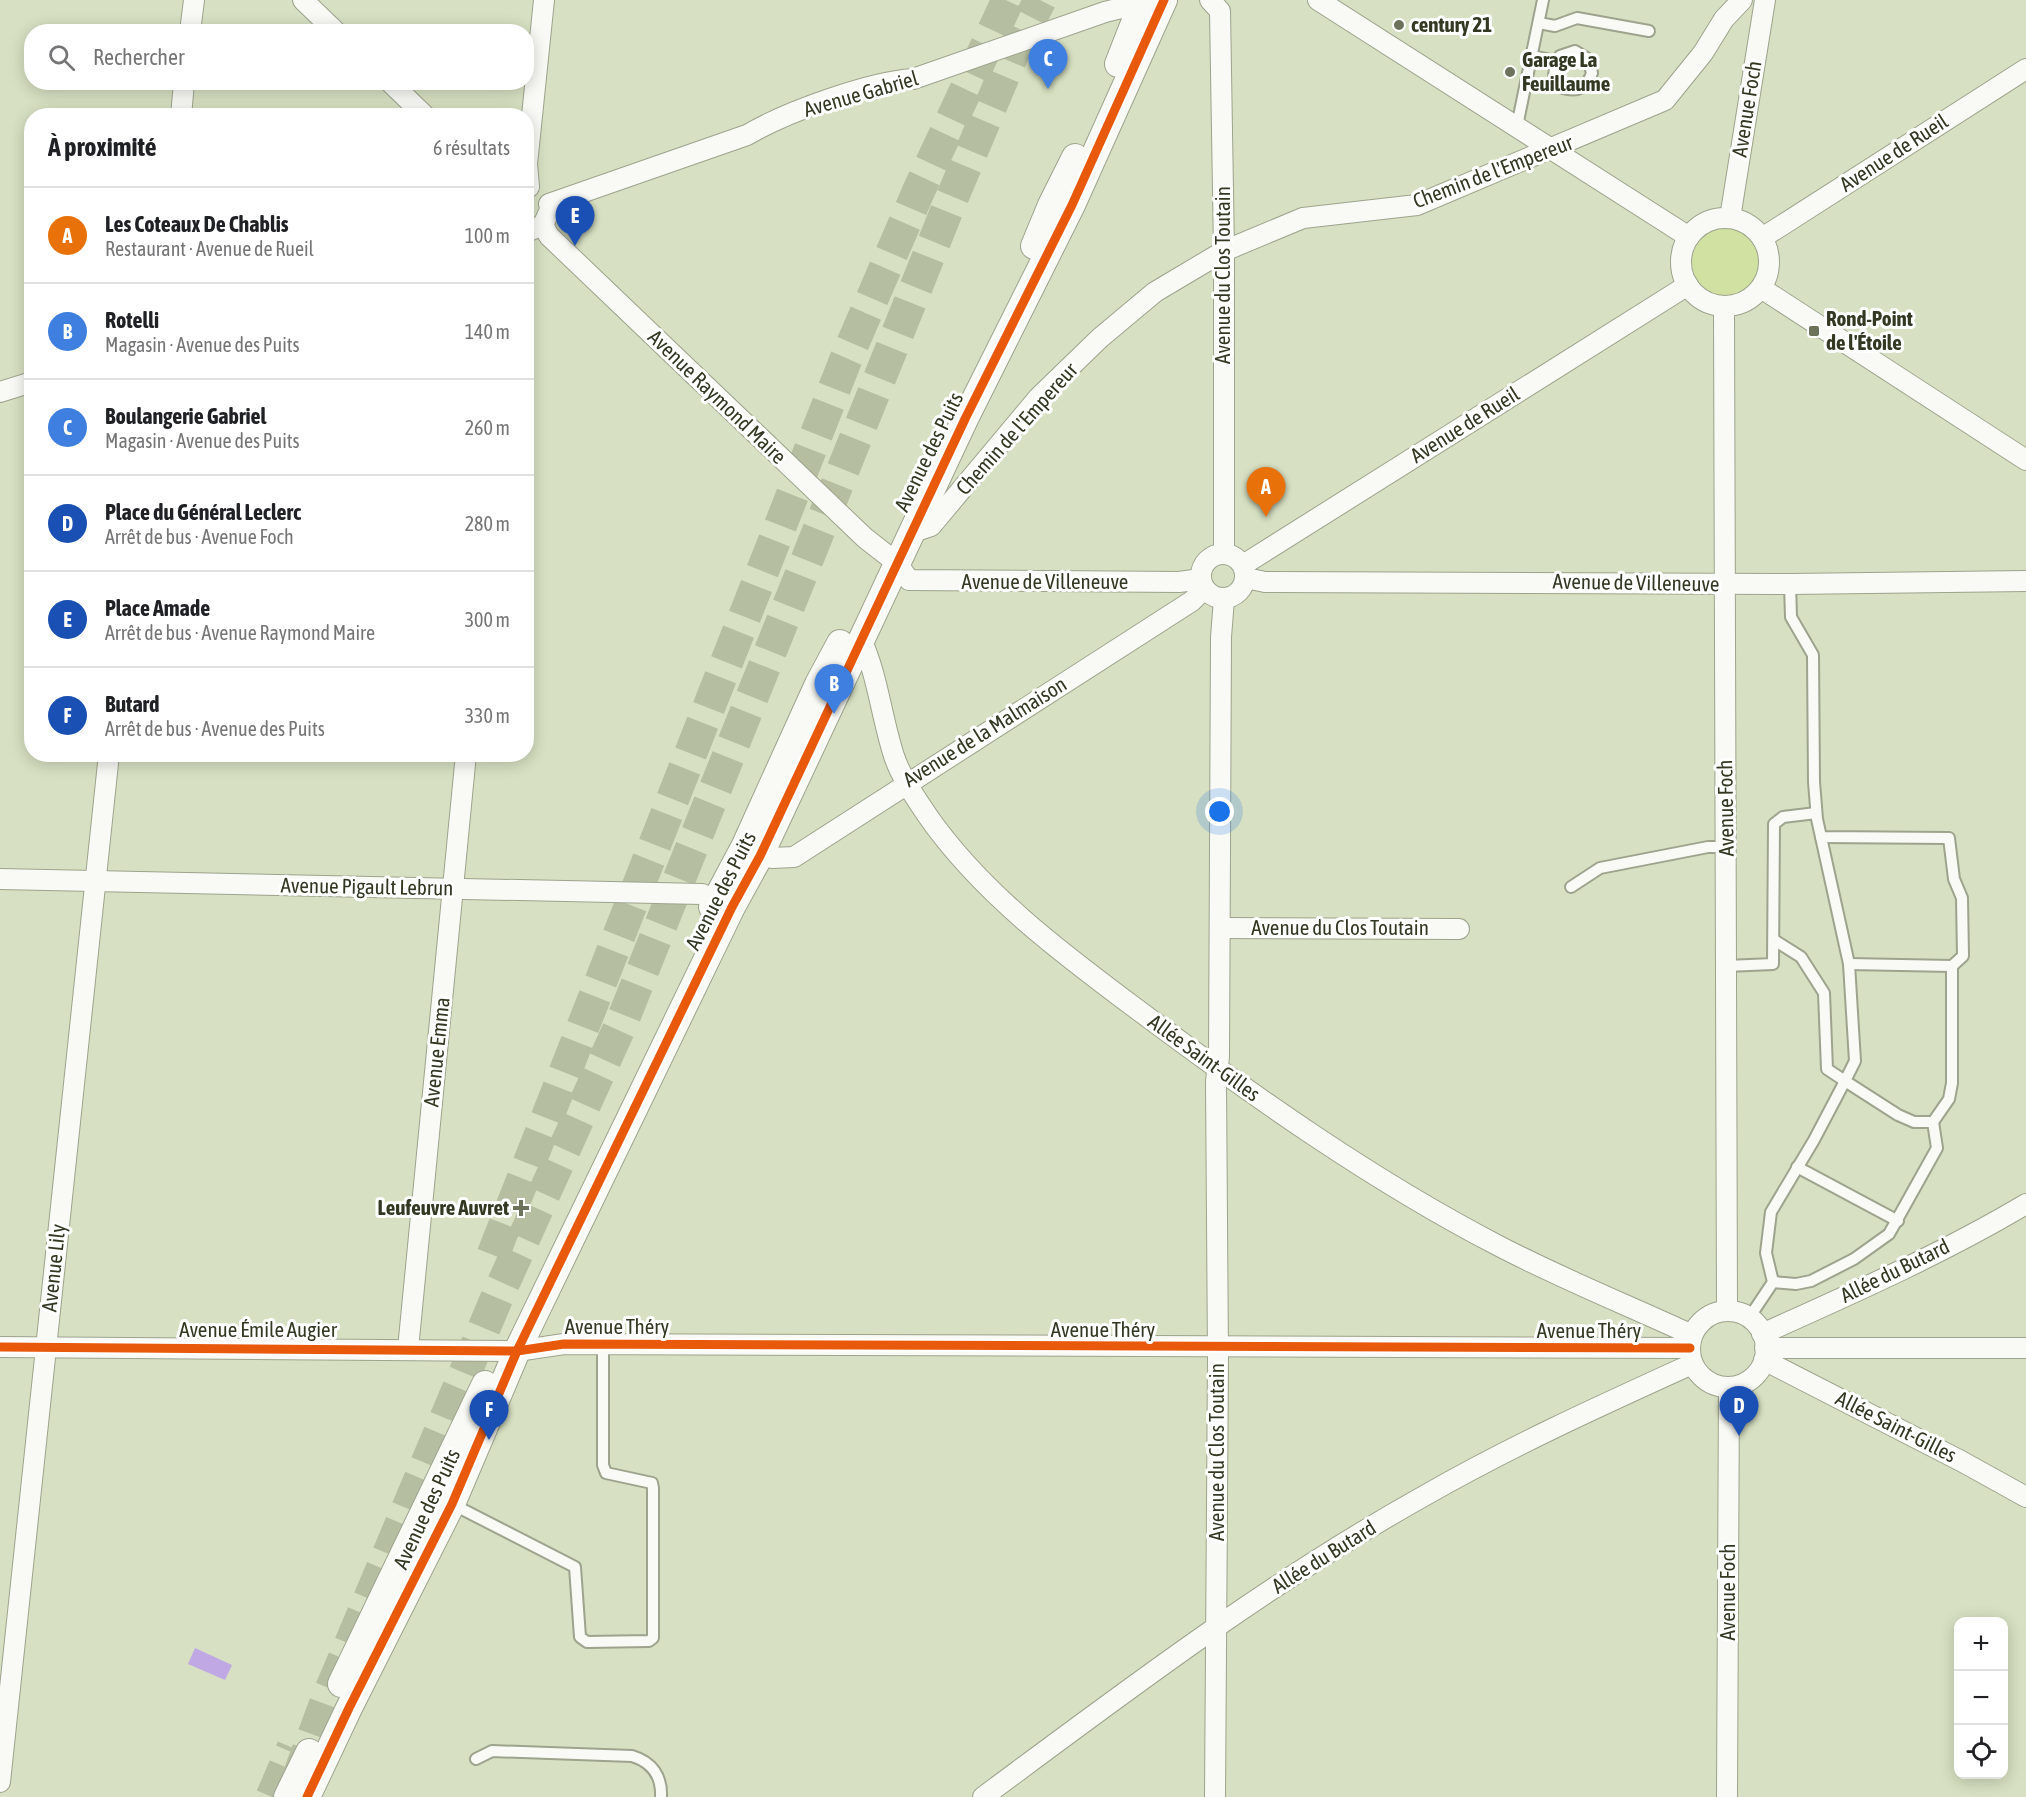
<!DOCTYPE html>
<html lang="fr">
<head>
<meta charset="utf-8">
<style>
	body { margin:0; font-family:"Asap Condensed",sans-serif; background:#f2f2f2; color:#202124 }
	.controls { position:absolute; right:18px; bottom:18px; display:grid; overflow:hidden; border-radius:12px; box-shadow:0 3px 15px #0003 }
	.controls button { width:54px; height:54px; display:grid; place-items:center; padding:0; border:0; border-bottom:2px solid #e0e0e0; background:#fff; color:#202124; font:30px sans-serif }
	.you { position:absolute; left:1220px; top:812px; width:21px; height:21px; margin:-15px; border:4px solid #fff; border-radius:50%; background:#1a73e8; box-shadow:0 0 0 9px #1a73e833 }
	.badge { display:grid; place-items:center; width:39px; height:39px; border-radius:50%; background:#6c735a; color:#fff; font-size:20px; font-weight:700 }
	.pin { position:absolute; translate:-50% -50px; filter:drop-shadow(0 2px 3px #0008) }
	.pin::after { content:''; position:absolute; top:32px; width:21px; height:18px; background:inherit; clip-path:polygon(0 0,100% 0,50% 100%) }
	.list { margin:0; padding:0; list-style:none }
	h2 { display:flex; justify-content:space-between; align-items:center; height:78px; margin:0; padding:0 24px; font-size:26px }
	h2 small { font-size:20px; font-weight:400; color:#757577 }
	.list li { display:grid; grid-template-columns:39px 1fr auto; gap:18px; align-items:center; box-sizing:border-box; height:96px; padding:0 24px; border-top:2px solid #e0e0e0 }
	.list b { display:block; font-size:22px; white-space:nowrap }
	.list p { margin:0; font-size:20px; white-space:nowrap; color:#757577 }
	.list em { font-size:20px; font-style:normal; color:#757577 }
	.icon { flex:none; width:33px; height:33px; fill:none; stroke:currentColor; stroke-width:2; stroke-linecap:round; stroke-linejoin:round }
	.map { position:relative; flex:none; width:2026px; height:1797px; overflow:hidden }
	.search { position:absolute; background:#fff; box-shadow:0 3px 15px #0003; left:24px; top:24px; width:510px; height:66px; display:flex; align-items:center; gap:15px; box-sizing:border-box; padding:0 21px; border-radius:24px; color:#757577; font-size:22px }
	.panel { position:absolute; background:#fff; box-shadow:0 3px 15px #0003; left:24px; top:108px; width:510px; height:654px; border-radius:24px }
	.map>svg:first-child { display:block }
</style>
</head>
<body>
<div class="map">
<svg width="2026" height="1797" viewBox="0 0 2026 1797">
	<rect width="100%" height="100%" fill="#d7e0c2"/>
	<!-- green -->
	<circle fill="#d0e1a1" cx="1726" cy="262" r="34"/>
	<!-- water -->
	<polygon fill="#bfa8e4" points="195,1648 232,1665 225,1680 188,1664"/>
	<g fill="none" stroke-linecap="round" stroke-linejoin="round">
		<!-- motorway-tunnel -->
		<g stroke="#b6bea2" stroke-width="33" stroke-dasharray="33 16" stroke-linecap="butt">
			<polyline points="493,1255 846,359 919,190 1008,0"/>
			<polyline points="297,1781 328,1697 498,1295 622,1022 947,210 1013,53 1040,0"/>
			<polyline points="272,1797 293,1748"/>
		</g>
		<!-- service casing -->
		<g stroke="#9da38c" stroke-width="14">
			<g id="service">
				<polyline points="1539,23 1555,26 1577,18 1649,31"/>
				<path d="M 1532,56 L 1556,61 L 1554,76 L 1563,88 C 1577,92 1587,88 1592,73 L 1588,59 L 1575,51 L 1560,56"/>
				<polyline points="1517,126 1543,0"/>
				<polyline points="1571,887 1600,868 1708,847 1726,847"/>
				<polyline points="1774,940 1801,957 1824,993 1827,1069 1845,1081 1855,1061 1849,964 1821,837"/>
				<polyline points="1849,964 1952,966"/>
				<polyline points="1726,966 1773,964 1774,824 1783,817 1816,813"/>
				<polyline points="1797,1167 1898,1221"/>
				<polyline points="1773,1282 1796,1284 1811,1281 1854,1259 1889,1234 1937,1148 1933,1122"/>
				<polyline points="1749,1318 1773,1282 1766,1253 1771,1212 1814,1140 1845,1081 1898,1115 1914,1122 1933,1122 1949,1099 1952,1083 1952,966 1963,956 1962,898 1954,879 1949,838 1821,837 1817,819 1814,782 1813,655 1791,617 1790,584"/>
				<polyline points="452,1504 575,1567 580,1637 587,1642 649,1641 653,1638 653,1488 652,1483 606,1473 603,1465 603,1345"/>
				<path d="M 476,1759 L 492,1751 L 632,1756 C 652,1762 662,1776 661,1797"/>
			</g>
		</g>
		<!-- minor casing -->
		<g stroke="#9da38c" stroke-width="22">
			<g id="minor">
				<polyline points="303,0 336,32"/>
				<polyline points="1210,0 1220,11 1224,251 1224,554"/>
				<polyline points="1318,0 1689,237"/>
				<polyline points="190,32 194,0"/>
				<polyline points="390,82 425,116"/>
				<polyline points="181,116 184,82"/>
				<polyline points="529,187 527,164 544,0"/>
				<path d="M 549,204 L 747,135 C 786,112 869,82 913,79 L 1105,12 L 1153,0"/>
				<polyline points="1730,218 1765,0"/>
				<circle cx="1725" cy="262" r="44"/>
				<polyline points="543,225 549,236 865,538 897,563 909,580 1179,582 1201,579"/>
				<polyline points="526,232 543,225 549,212"/>
				<polyline points="1762,238 2026,69"/>
				<polyline points="1761,288 2026,460"/>
				<polyline points="1724,306 1727,1311"/>
				<polyline points="0,392 32,382"/>
				<polyline points="910,533 931,526 1038,398 1100,338 1155,292 1224,251 1303,218 1417,205 1665,100 1703,53 1724,19 1742,0"/>
				<circle cx="1223" cy="576" r="22"/>
				<polyline points="1243,565 1688,285"/>
				<polyline points="1246,578 1265,582 1790,584 2026,581"/>
				<path d="M 860,637 C 878,675 881,716 894,756 C 901,777 915,797 927,815 C 981,893 1063,954 1138,1010 C 1252,1095 1370,1179 1497,1245 C 1560,1278 1627,1305 1692,1335"/>
				<polyline points="760,856 772,858 794,857 1192,601 1204,589"/>
				<polyline points="0,879 702,894 727,905"/>
				<polyline points="1220,928 1459,929"/>
				<circle cx="1728" cy="1349" r="38"/>
				<path d="M 1762,1334 C 1851,1294 1942,1254 2026,1204"/>
				<polyline points="0,1347 517,1351 564,1344 1690,1348"/>
				<polyline points="1765,1348 2026,1348"/>
				<polyline points="408,1349 466,754"/>
				<polyline points="1764,1360 1961,1461 2026,1497"/>
				<polyline points="0,1782 109,754"/>
				<path d="M 983,1797 C 1126,1691 1268,1583 1424,1496 C 1511,1446 1602,1405 1692,1364"/>
				<polyline points="1215,1797 1218,1357 1216,1081 1219,1057 1221,637 1224,599"/>
				<polyline points="1727,1797 1729,1387"/>
			</g>
		</g>
		<!-- tertiary casing -->
		<g stroke="#9da38c" stroke-width="28">
			<g id="tertiary">
				<polyline points="1118,64 1143,0"/>
				<polyline points="1034,246 1051,205 1075,157"/>
				<polyline points="712,907 745,845 818,684 840,643"/>
				<polyline points="341,1684 485,1384"/>
				<polyline points="287,1797 309,1752"/>
				<polyline points="307,1797 349,1708 452,1504 517,1351 732,907 760,856 965,419 1072,205 1164,0"/>
			</g>
		</g>
		<!-- service -->
		<use href="#service" stroke="#f9faf6" stroke-width="10"/>
		<!-- minor -->
		<use href="#minor" stroke="#f9faf6" stroke-width="20"/>
		<!-- tertiary -->
		<use href="#tertiary" stroke="#f9faf6" stroke-width="26"/>
		<!-- cycleway casing -->
		<g stroke="#fff" stroke-width="13">
			<g id="cycleway">
				<polyline points="0,1347 517,1351 564,1344 1690,1348"/>
				<polyline points="307,1797 349,1708 452,1504 517,1351 732,907 760,856 965,419 1072,205 1164,0"/>
			</g>
		</g>
		<!-- cycleway -->
		<use href="#cycleway" stroke="#e8590c" stroke-width="9"/>
	</g>
	<!-- markers -->
	<g fill="#6c735a" stroke="#fff" stroke-width="2">
		<circle cx="1399" cy="25" r="6"/>
		<circle cx="1510" cy="72" r="6"/>
		<rect x="1808" y="325" width="12" height="12" rx="3"/>
		<path d="M518 1199h6v6h6v6h-6v6h-6v-6h-6v-6h6z"/>
	</g>
	<g text-anchor="middle" stroke-width="6" stroke-linejoin="round" paint-order="stroke">
		<!-- poi labels -->
		<g font-size="21" font-weight="bold" fill="#323822" stroke="#fff" text-anchor="start">
			<text x="1411" y="32">century 21</text>
			<text x="1522" y="67">Garage La<tspan x="1522" dy="24">Feuillaume</tspan></text>
			<text x="1826" y="326">Rond-Point<tspan x="1826" dy="24">de l'Étoile</tspan></text>
			<text x="509" y="1215" text-anchor="end">Leufeuvre Auvret</text>
		</g>
		<!-- street labels -->
		<g font-size="21" fill="#323822" stroke="#fff">
			<text transform="translate(861 94) rotate(-16)" y="7">Avenue Gabriel</text>
			<text transform="translate(1747 109) rotate(-81)" y="7">Avenue Foch</text>
			<text transform="translate(1894 153) rotate(-33)" y="7">Avenue de Rueil</text>
			<text transform="translate(1493 172) rotate(-21)" y="7">Chemin de l'Empereur</text>
			<text transform="translate(1223 275) rotate(-90)" y="7">Avenue du Clos Toutain</text>
			<text transform="translate(717 397) rotate(44)" y="7">Avenue Raymond Maire</text>
			<text transform="translate(1465 425) rotate(-32)" y="7">Avenue de Rueil</text>
			<text transform="translate(1017 429) rotate(-48)" y="7">Chemin de l'Empereur</text>
			<text transform="translate(929 452) rotate(-64)" y="7">Avenue des Puits</text>
			<text x="1045" y="589">Avenue de Villeneuve</text>
			<text transform="translate(1636 583) rotate(1)" y="7">Avenue de Villeneuve</text>
			<text transform="translate(985 732) rotate(-32)" y="7">Avenue de la Malmaison</text>
			<text transform="translate(1726 808) rotate(-91)" y="7">Avenue Foch</text>
			<text transform="translate(367 887) rotate(1)" y="7">Avenue Pigault Lebrun</text>
			<text transform="translate(721 891) rotate(-63)" y="7">Avenue des Puits</text>
			<text x="1340" y="935">Avenue du Clos Toutain</text>
			<text transform="translate(437 1052) rotate(-84)" y="7">Avenue Emma</text>
			<text transform="translate(1204 1058) rotate(36)" y="7">Allée Saint-Gilles</text>
			<text transform="translate(54 1268) rotate(-84)" y="7">Avenue Lily</text>
			<text transform="translate(1895 1271) rotate(-26)" y="7">Allée du Butard</text>
			<text x="617" y="1334">Avenue Théry</text>
			<text x="258" y="1337">Avenue Émile Augier</text>
			<text x="1103" y="1337">Avenue Théry</text>
			<text x="1589" y="1338">Avenue Théry</text>
			<text transform="translate(1896 1427) rotate(27)" y="7">Allée Saint-Gilles</text>
			<text transform="translate(1217 1452) rotate(-90)" y="7">Avenue du Clos Toutain</text>
			<text transform="translate(427 1509) rotate(-65)" y="7">Avenue des Puits</text>
			<text transform="translate(1324 1557) rotate(-32)" y="7">Allée du Butard</text>
			<text transform="translate(1728 1592) rotate(-90)" y="7">Avenue Foch</text>
		</g>
	</g>
</svg>
<div class="controls">
<button>+</button>
<button>−</button>
<button><svg class="icon" aria-label="locate" viewBox="0 0 24 24"><circle cx="12" cy="12" r="6"/><path d="M12 2v4M12 18v4M2 12h4M18 12h4"/></svg></button>
</div>
<div class="you"></div>
<div class="pin badge" style="left:1266px;top:517px;background:#e8710a">A</div>
<div class="pin badge" style="left:834px;top:714px;background:#3f7fe0">B</div>
<div class="pin badge" style="left:1048px;top:89px;background:#3f7fe0">C</div>
<div class="pin badge" style="left:1739px;top:1436px;background:#1a4fb4">D</div>
<div class="pin badge" style="left:575px;top:246px;background:#1a4fb4">E</div>
<div class="pin badge" style="left:489px;top:1440px;background:#1a4fb4">F</div>
<div class="search"><svg class="icon" aria-label="search" viewBox="0 0 24 24"><circle cx="10" cy="10" r="6"/><path d="M15 15l6 6"/></svg>Rechercher</div>
<section class="panel">
<h2>À proximité<small>6 résultats</small></h2>
<ul class="list">
<li><span class="badge" style="background:#e8710a">A</span><div><b>Les Coteaux De Chablis</b><p>Restaurant · Avenue de Rueil</p></div><em>100 m</em></li>
<li><span class="badge" style="background:#3f7fe0">B</span><div><b>Rotelli</b><p>Magasin · Avenue des Puits</p></div><em>140 m</em></li>
<li><span class="badge" style="background:#3f7fe0">C</span><div><b>Boulangerie Gabriel</b><p>Magasin · Avenue des Puits</p></div><em>260 m</em></li>
<li><span class="badge" style="background:#1a4fb4">D</span><div><b>Place du Général Leclerc</b><p>Arrêt de bus · Avenue Foch</p></div><em>280 m</em></li>
<li><span class="badge" style="background:#1a4fb4">E</span><div><b>Place Amade</b><p>Arrêt de bus · Avenue Raymond Maire</p></div><em>300 m</em></li>
<li><span class="badge" style="background:#1a4fb4">F</span><div><b>Butard</b><p>Arrêt de bus · Avenue des Puits</p></div><em>330 m</em></li>
</ul>
</section>
</div>
</body>
</html>
